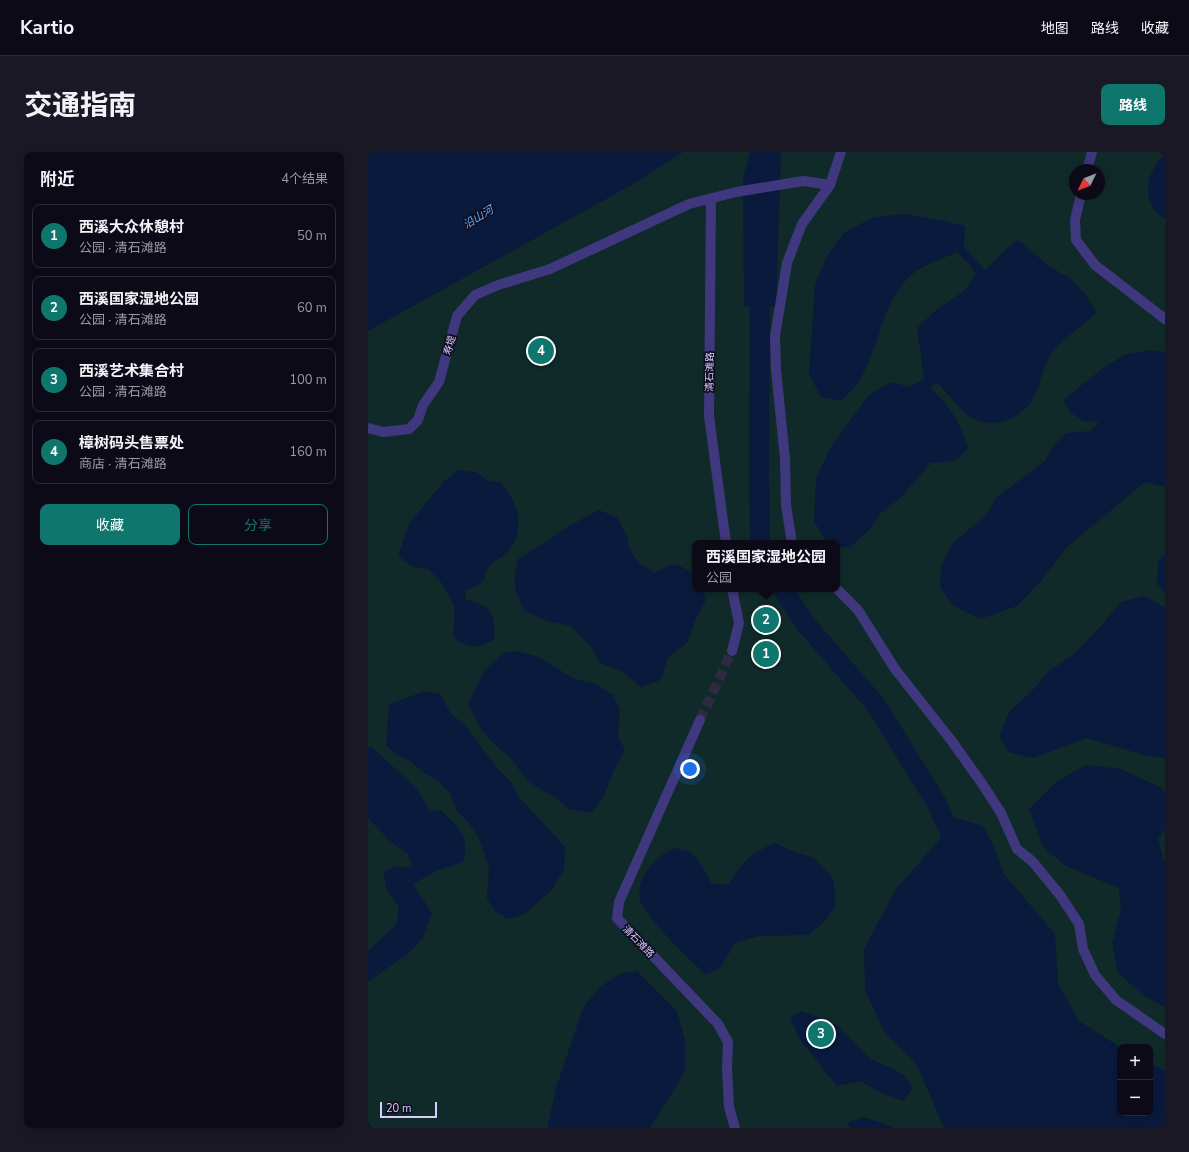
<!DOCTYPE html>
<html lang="zh">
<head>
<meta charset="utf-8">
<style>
	body { margin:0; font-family:"Nunito Sans","Noto Sans SC",sans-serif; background:#1b1825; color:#f1f3f6 }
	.controls { position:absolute; right:12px; bottom:12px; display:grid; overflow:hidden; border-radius:8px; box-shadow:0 2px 10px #0003 }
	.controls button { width:36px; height:36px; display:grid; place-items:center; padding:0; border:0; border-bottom:1px solid #2d2b37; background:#0d0a18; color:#f1f3f6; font:20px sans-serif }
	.compass { position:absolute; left:701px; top:12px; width:36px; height:36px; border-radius:50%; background:#0d0a18; box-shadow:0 2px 10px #0003; rotate:227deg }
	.scale { position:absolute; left:12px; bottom:10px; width:57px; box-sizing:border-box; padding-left:4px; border:2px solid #d5cdff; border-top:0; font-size:11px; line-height:14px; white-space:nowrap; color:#d5cdff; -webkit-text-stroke:3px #110d20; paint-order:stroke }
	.you { position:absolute; left:322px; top:617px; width:14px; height:14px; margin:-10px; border:3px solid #fff; border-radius:50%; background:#1a73e8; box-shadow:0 0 0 6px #1a73e833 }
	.badge { display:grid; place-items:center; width:26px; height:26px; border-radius:50%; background:#0f766e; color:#fff; font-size:13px; font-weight:700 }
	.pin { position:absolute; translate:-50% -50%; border:2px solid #fff; box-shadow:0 1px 4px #0006 }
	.popup { position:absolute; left:324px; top:388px; width:148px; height:52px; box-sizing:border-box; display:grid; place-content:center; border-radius:8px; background:#0d0a18; filter:drop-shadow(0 1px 3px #0005); font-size:13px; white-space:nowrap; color:#9a9aa2 }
	.popup b { font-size:15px; color:#f1f3f6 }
	.popup::after { content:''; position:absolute; left:50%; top:100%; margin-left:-8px; border:8px solid transparent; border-top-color:#0d0a18 }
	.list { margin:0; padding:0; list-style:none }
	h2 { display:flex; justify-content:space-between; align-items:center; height:52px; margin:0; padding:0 16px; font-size:17px }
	h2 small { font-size:13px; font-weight:400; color:#9a9aa2 }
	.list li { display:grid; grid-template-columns:26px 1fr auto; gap:12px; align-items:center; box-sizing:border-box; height:64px; margin:0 8px 8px; padding:0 8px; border:1px solid #2d2b37; border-radius:8px }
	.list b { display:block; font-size:15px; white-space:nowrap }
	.list p { margin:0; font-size:13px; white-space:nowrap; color:#9a9aa2 }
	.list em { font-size:13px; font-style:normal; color:#9a9aa2 }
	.actions { display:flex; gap:8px; padding:12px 16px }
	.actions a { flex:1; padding:9px 0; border:1px solid #0f766e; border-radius:8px; text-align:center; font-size:14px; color:#0f766e }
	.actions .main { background:#0f766e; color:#fff }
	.map { position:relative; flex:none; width:797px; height:976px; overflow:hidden; border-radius:8px }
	header { display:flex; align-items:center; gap:24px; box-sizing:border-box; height:56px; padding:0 20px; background:#0d0a18; border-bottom:1px solid #2d2b37 }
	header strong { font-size:19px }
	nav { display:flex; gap:22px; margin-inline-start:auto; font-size:14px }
	.intro { display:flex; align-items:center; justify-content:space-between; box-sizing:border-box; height:96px; padding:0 24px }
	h1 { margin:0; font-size:28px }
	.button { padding:10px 18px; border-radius:8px; background:#0f766e; color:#fff; font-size:14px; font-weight:700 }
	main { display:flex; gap:24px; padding:0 24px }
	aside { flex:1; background:#0d0a18; border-radius:8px; box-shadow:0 2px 10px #0003 }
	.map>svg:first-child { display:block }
</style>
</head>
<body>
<header>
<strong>Kartio</strong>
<nav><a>地图</a><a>路线</a><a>收藏</a></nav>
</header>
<div class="intro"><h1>交通指南</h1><a class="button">路线</a></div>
<main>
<aside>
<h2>附近<small>4个结果</small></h2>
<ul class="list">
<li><span class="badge">1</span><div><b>西溪大众休憩村</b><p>公园 · 清石滩路</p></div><em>50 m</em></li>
<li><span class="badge">2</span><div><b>西溪国家湿地公园</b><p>公园 · 清石滩路</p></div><em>60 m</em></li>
<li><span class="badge">3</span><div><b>西溪艺术集合村</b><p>公园 · 清石滩路</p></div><em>100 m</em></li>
<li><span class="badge">4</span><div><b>樟树码头售票处</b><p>商店 · 清石滩路</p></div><em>160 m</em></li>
</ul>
<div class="actions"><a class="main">收藏</a><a>分享</a></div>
</aside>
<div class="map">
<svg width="797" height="976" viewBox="0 0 797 976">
	<rect width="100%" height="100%" fill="#110d20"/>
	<!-- green -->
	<path fill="#102a2a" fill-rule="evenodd" d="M 0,0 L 797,0 L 797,976 L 0,976 ZM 707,18 L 731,18 L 731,42 L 707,42 ZM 327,391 L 469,391 L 469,437 L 327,437 ZM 752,895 L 782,895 L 782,961 L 752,961 Z"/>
	<!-- water -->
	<g fill="#091a3d">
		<polygon points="0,0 315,0 267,31 0,179"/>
		<polygon points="382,0 413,0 408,155 376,154 375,26"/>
		<path d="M 797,1 L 797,66 C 791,64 789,62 786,57 C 773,38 783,16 797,1 Z"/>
		<path d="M 537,62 L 577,69 L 597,74 L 596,95 L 617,118 C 629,108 637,95 650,88 L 681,114 L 703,127 L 716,141 L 729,160 C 713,176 690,188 679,209 C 673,221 672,235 665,247 C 653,267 622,280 601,264 C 590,256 581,243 572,233 L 565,231 L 563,236 C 583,257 591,267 600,295 C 591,311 580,310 563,311 L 532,346 L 513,361 L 500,379 L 481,396 L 469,394 L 469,391 L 459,391 L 446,369 L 448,327 L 463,295 L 500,244 L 523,230 L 541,235 L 556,227 L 549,176 L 568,158 L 596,139 L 608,123 L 600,111 L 589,100 C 576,106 561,111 550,118 C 515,141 514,187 496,220 C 490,231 482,241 473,249 L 453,245 L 441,222 L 447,133 L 458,105 L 477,80 L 506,65 Z"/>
		<polygon points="782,198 797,200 797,335 777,330 699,395 673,429 649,454 612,467 586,454 572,435 573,414 585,391 617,364 629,345 677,309 686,293 698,281 723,279 731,270 715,269 702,260 695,248 734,217 756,203"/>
		<path d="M 91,318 L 108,320 L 121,329 L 132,330 C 150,349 158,376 141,398 C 136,405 125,408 120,416 C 118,418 118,422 117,425 C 113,433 105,435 97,439 L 98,448 C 122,453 129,462 126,487 C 109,498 100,497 85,484 L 87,455 L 73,430 L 60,417 L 45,415 L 30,404 L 41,372 L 75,330 Z"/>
		<path d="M 231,358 L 250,366 L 259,385 L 262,398 L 272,412 L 287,421 C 307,409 309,410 327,424 L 327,437 L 335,437 L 338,448 L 327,469 L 319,491 L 300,505 L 293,528 L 273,535 L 253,519 L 232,511 L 223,495 L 203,474 L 178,469 L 156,458 C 146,437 144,430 150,407 L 184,386 L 197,376 Z"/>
		<polygon points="797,402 797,440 789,432 790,410"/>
		<polygon points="777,444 797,456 797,606 779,604 719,586 665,606 640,600 631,584 641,560 664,539 679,521 708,500 734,473 753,450"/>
		<path d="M 148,499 L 168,504 L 207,527 L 228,532 L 245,543 L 252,557 L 250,584 L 257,598 C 253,605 249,611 246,618 C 239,636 237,646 223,661 L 201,657 L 184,643 L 173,638 L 158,627 L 141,604 L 128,594 L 114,578 L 100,552 L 116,519 L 135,501 Z"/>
		<polygon points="58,539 72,542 83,562 98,574 130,617 144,631 151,645 197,695 196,717 183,739 155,763 140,767 128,760 119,747 121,716 112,688 101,671 88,658 82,641 69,628 59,623 41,608 28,603 18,593 21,552"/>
		<path d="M 4,595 L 49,637 L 62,659 L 73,658 C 90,676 103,684 95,710 L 68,719 L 45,732 L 64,761 L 55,786 L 42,800 L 0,830 L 0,799 L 28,773 L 31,755 L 18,737 L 16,721 L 26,714 L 45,716 L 40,702 L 22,689 L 0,666 L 0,596 Z"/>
		<polygon points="718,613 753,617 792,635 797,640 797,677 790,687 797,711 797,856 774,842 750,821 744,791 753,757 751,736 698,714 675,695 661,657 688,630"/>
		<polygon points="588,666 615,674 627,697 635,721 687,782 690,832 711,869 752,895 752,961 782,961 782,911 797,919 797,976 576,976 549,913 517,881 497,838 496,797 528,737 581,677 576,667"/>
		<path d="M 407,691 L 426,700 L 446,706 L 464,724 L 467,740 L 467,755 L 456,770 L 440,783 L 391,784 L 367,791 L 353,815 L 338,823 C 318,804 298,785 281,763 C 279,759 274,755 273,751 C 266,726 286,706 306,696 L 323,700 L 334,714 L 343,731 L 360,733 C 375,710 381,702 407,691 Z"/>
		<polygon points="269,819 309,859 317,888 317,920 282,976 179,976 189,933 215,856 231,836 251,822"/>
		<polygon points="434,859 469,873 503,907 535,922 545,936 535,949 516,942 492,929 469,934 433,889 422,866"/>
		<polygon points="495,965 523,974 525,976 481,976 480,970"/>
	</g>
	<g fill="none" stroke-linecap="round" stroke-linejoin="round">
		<!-- canal -->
		<g stroke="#091a3d" stroke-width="20">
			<polyline points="392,391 391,323 392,127"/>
			<polyline points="415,437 436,470 508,553 568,650 592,702"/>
		</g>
		<!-- street-tunnel -->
		<polyline stroke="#2e2a41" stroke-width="10" stroke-dasharray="10 5" stroke-linecap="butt" points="332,568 364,499"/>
		<!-- lane -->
		<g stroke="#3f387f" stroke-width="10">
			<polyline points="719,18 724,0"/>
			<polyline points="713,42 707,68 708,88 727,113 797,167"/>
			<polyline points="0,276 15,280 41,277 50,268 55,253 71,230 89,164 107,143 130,133 182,117"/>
		</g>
		<!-- street -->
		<g stroke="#3f387f" stroke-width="10">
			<polyline points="343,47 341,264 358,391"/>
			<polyline points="182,117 321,52 368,40 435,29 462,33 473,0"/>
			<polyline points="424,391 418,353 417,307 408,217 407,184 419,111 434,72 462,33"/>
			<polyline points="469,437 490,458 527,517 583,588 615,633 633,661 649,697 665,710 692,743 711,772 715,797 727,823 748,848 797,882"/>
			<polyline points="364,499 371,471 364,437"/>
			<polyline points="332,568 251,750 249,766 350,872 360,890 359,916 361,955 367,976"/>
		</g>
	</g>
	<g text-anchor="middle" stroke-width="3.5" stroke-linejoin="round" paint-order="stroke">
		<!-- street labels -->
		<g font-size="10" fill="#d5cdff" stroke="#110d20">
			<text transform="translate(81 193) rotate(-73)" y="4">寿堤</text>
			<text transform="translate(341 220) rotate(-89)" y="4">清石滩路</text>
			<text transform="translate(271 789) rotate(46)" y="4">清石滩路</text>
		</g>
		<!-- water labels -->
		<g font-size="11" font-style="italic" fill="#5cabfe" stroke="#110d20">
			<text transform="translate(110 65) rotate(-31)" y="4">沿山河</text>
		</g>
	</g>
</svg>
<div class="controls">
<button>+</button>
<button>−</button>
</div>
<svg class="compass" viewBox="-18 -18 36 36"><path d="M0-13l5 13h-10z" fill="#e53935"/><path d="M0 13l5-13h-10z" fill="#9a9aa2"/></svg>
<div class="scale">20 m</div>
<div class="you"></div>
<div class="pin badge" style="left:398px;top:502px">1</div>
<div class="pin badge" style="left:398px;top:468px">2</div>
<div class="popup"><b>西溪国家湿地公园</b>公园</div>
<div class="pin badge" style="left:453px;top:882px">3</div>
<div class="pin badge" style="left:173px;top:199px">4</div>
</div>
</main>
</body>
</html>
